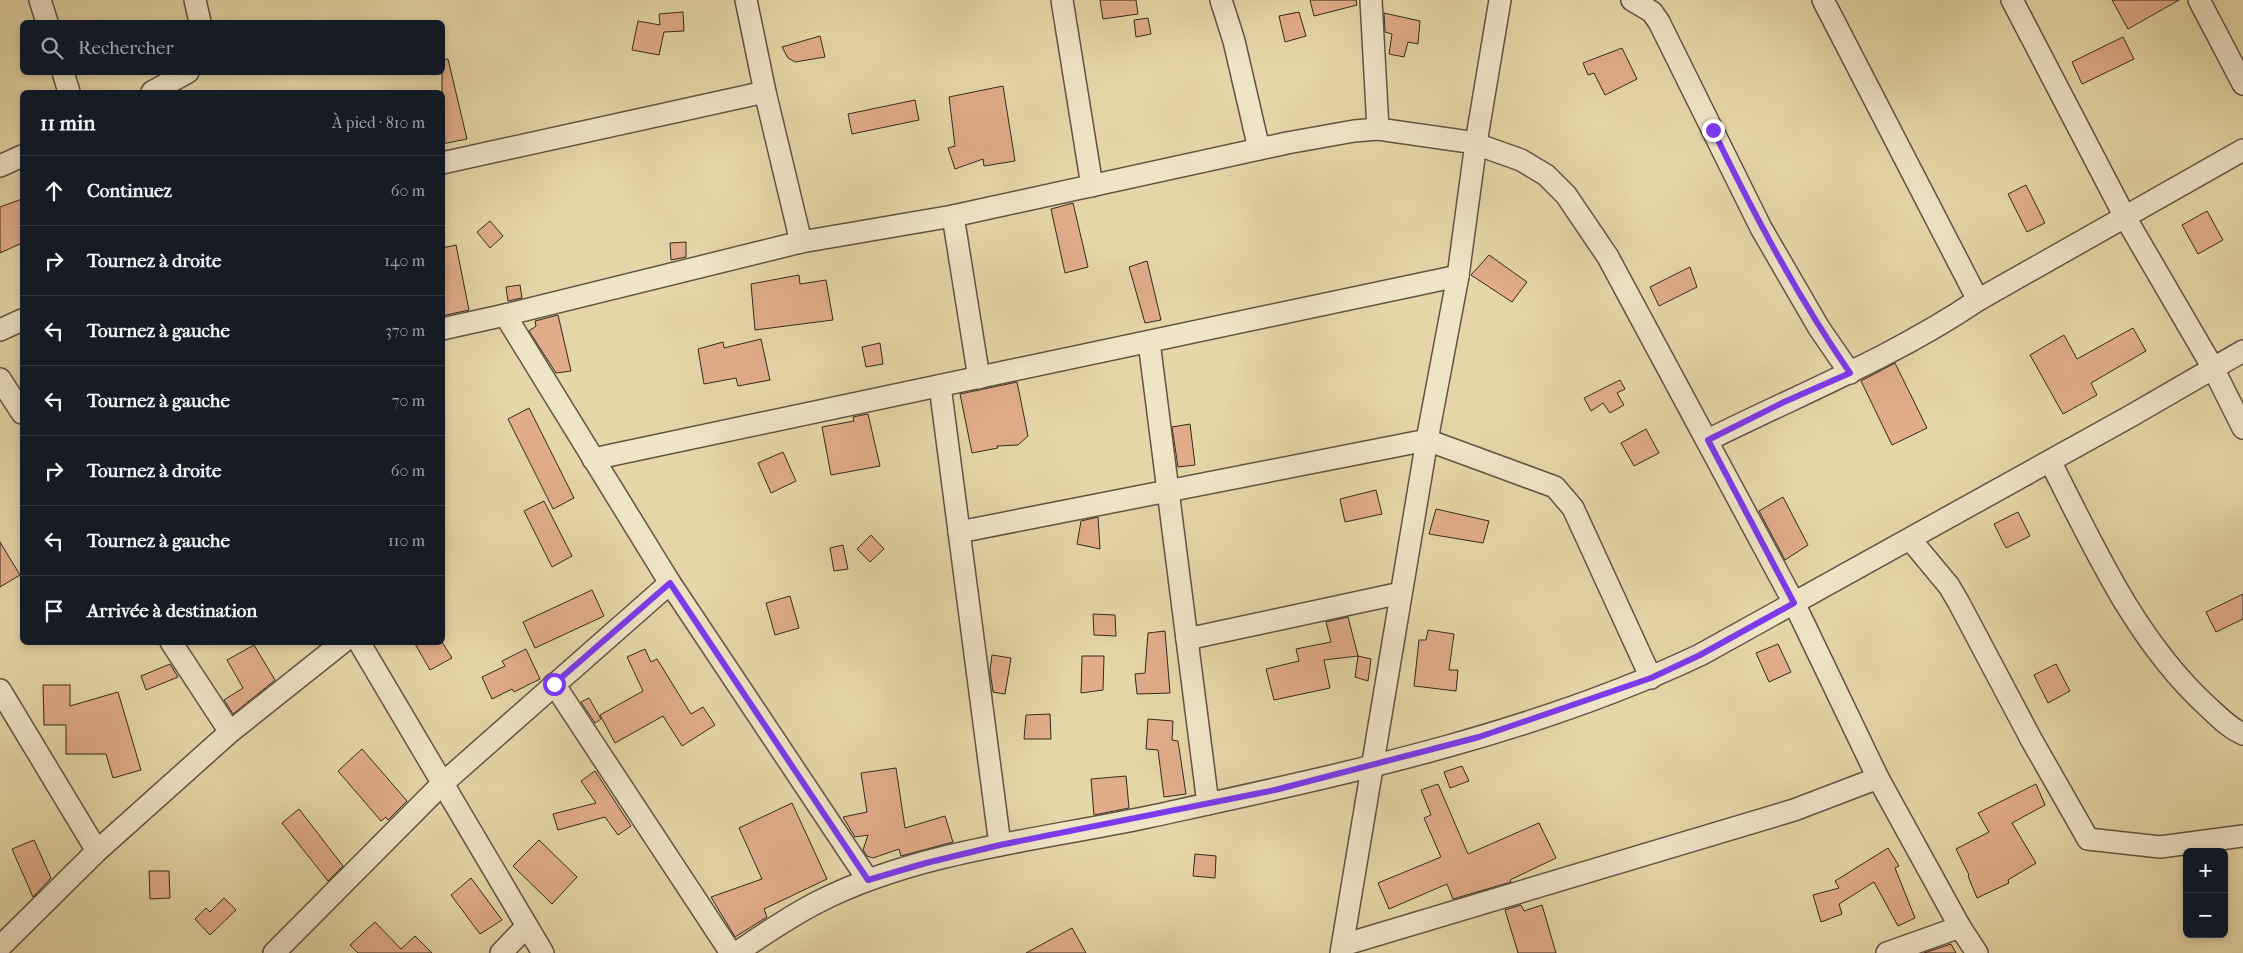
<!DOCTYPE html>
<html lang="fr">
<head>
<meta charset="utf-8">
<style>
	body { margin:0; font-family:"IM FELL French Canon",serif; background:#242831; color:#f1f3f6 }
	.controls { position:absolute; right:15px; bottom:15px; display:grid; overflow:hidden; border-radius:8px; box-shadow:0 2px 8px #0003 }
	.controls button { width:45px; height:45px; display:grid; place-items:center; padding:0; border:0; border-bottom:1px solid #363941; background:#171b24; color:#f1f3f6; font:25px sans-serif }
	.stop { position:absolute; width:15px; height:15px; margin:-11px; border:4px solid #7c3aed; border-radius:50%; background:#fff }
	.stop.end { background:#7c3aed; border-color:#fff; box-shadow:0 1px 5px #0008 }
	.list { margin:0; padding:0; list-style:none }
	h2 { display:flex; justify-content:space-between; align-items:center; height:65px; margin:0; padding:0 20px; font-size:21px }
	h2 small { font-size:16px; font-weight:400; color:#9ea1a6 }
	.list li { display:grid; grid-template-columns:32px 1fr auto; gap:15px; align-items:center; box-sizing:border-box; height:70px; padding:0 20px; border-top:1px solid #363941 }
	.list b { display:block; font-size:19px; white-space:nowrap }
	.list em { font-size:16px; font-style:normal; color:#9ea1a6 }
	.icon { flex:none; width:28px; height:28px; fill:none; stroke:currentColor; stroke-width:2; stroke-linecap:round; stroke-linejoin:round }
	.map { position:relative; flex:none; width:2243px; height:953px; overflow:hidden }
	.search { position:absolute; background:#171b24; box-shadow:0 2px 8px #0003; left:20px; top:20px; width:425px; height:55px; display:flex; align-items:center; gap:12px; box-sizing:border-box; padding:0 18px; border-radius:8px; color:#9ea1a6; font-size:19px }
	.panel { position:absolute; background:#171b24; box-shadow:0 2px 8px #0003; left:20px; top:90px; width:425px; height:555px; border-radius:8px }
	.map>svg:first-child { display:block }
</style>
</head>
<body>
<div class="map">
<svg width="2243" height="953" viewBox="0 0 2243 953">
	<rect width="100%" height="100%" fill="#e5d6a7"/>
	<filter id="stains"><feTurbulence type="fractalNoise" baseFrequency=".004" numOctaves="4"/><feColorMatrix values="0 0 0 0 .2 0 0 0 0 .09 0 0 0 0 .02 0 0 0 .5 -.17"/></filter>
	<radialGradient id="worn" r=".72"><stop offset=".6" stop-color="#630" stop-opacity="0"/><stop offset="1" stop-color="#630" stop-opacity=".3"/></radialGradient>
	<!-- building -->
	<g fill="#e0ac8a" stroke="#36281e">
		<polygon points="1100,0 1136,0 1138,14 1103,19"/>
		<polygon points="1310,0 1356,0 1357,5 1314,16"/>
		<polygon points="2112,0 2179,0 2128,29"/>
		<polygon points="683,12 684,31 664,32 659,55 632,50 638,21 660,25 659,14"/>
		<polygon points="1299,12 1306,36 1285,42 1279,16"/>
		<polygon points="1384,13 1420,21 1418,44 1408,42 1404,57 1389,54 1392,34 1385,32"/>
		<polygon points="1148,18 1151,34 1136,37 1134,20"/>
		<polygon points="820,36 825,57 795,62 788,58 782,47"/>
		<polygon points="2123,37 2134,59 2082,84 2072,62"/>
		<polygon points="1622,48 1637,79 1605,95 1594,73 1588,75 1583,63"/>
		<polygon points="448,59 467,139 442,144 442,60"/>
		<polygon points="1003,86 1015,161 984,166 983,159 955,169 948,148 955,146 949,97"/>
		<polygon points="915,100 919,120 852,134 848,114"/>
		<polygon points="2026,185 2045,223 2027,232 2008,194"/>
		<polygon points="22,199 22,243 0,253 0,207"/>
		<polygon points="1073,203 1088,267 1065,273 1051,209"/>
		<polygon points="2207,211 2223,240 2198,254 2182,225"/>
		<polygon points="490,221 503,236 490,248 477,232"/>
		<polygon points="686,242 686,257 671,260 670,243"/>
		<polygon points="456,245 469,310 442,316 442,248"/>
		<polygon points="1489,255 1527,282 1512,302 1471,275"/>
		<polygon points="1147,261 1161,320 1145,323 1129,267"/>
		<polygon points="1690,267 1697,287 1659,306 1650,287"/>
		<polygon points="799,275 800,284 826,280 833,320 755,330 751,284"/>
		<polygon points="520,285 522,298 508,301 506,287"/>
		<polygon points="558,315 571,371 556,373 529,331 536,326 535,321"/>
		<polygon points="2133,328 2146,351 2091,383 2097,395 2063,414 2030,355 2064,335 2077,359"/>
		<polygon points="761,339 770,380 738,386 736,378 704,384 698,349 723,342 724,348"/>
		<polygon points="880,343 883,364 866,367 862,347"/>
		<polygon points="1895,363 1927,428 1892,445 1861,381"/>
		<polygon points="1620,380 1625,389 1617,393 1624,405 1610,413 1603,403 1591,411 1584,398"/>
		<polygon points="1017,382 1028,436 1018,445 997,446 998,448 972,453 960,394"/>
		<polygon points="529,408 574,498 553,509 508,419"/>
		<polygon points="868,414 880,466 831,475 822,427 854,421 853,417"/>
		<polygon points="1190,424 1195,465 1178,467 1172,427"/>
		<polygon points="1646,429 1659,453 1634,466 1621,443"/>
		<polygon points="783,452 796,481 771,493 758,463"/>
		<polygon points="1376,490 1382,514 1345,522 1340,499"/>
		<polygon points="1783,497 1808,545 1785,560 1759,511"/>
		<polygon points="544,501 572,556 552,567 524,511"/>
		<polygon points="1436,509 1489,521 1483,543 1429,534"/>
		<polygon points="2018,512 2030,536 2006,548 1994,524"/>
		<polygon points="1098,517 1100,549 1077,544 1081,521"/>
		<polygon points="871,535 884,549 870,562 857,549"/>
		<polygon points="0,542 20,575 0,587"/>
		<polygon points="843,545 848,569 834,571 830,548"/>
		<polygon points="592,590 604,616 535,648 523,622"/>
		<polygon points="2243,594 2243,619 2216,632 2206,612"/>
		<polygon points="790,596 799,628 775,635 766,603"/>
		<polygon points="1093,614 1115,615 1116,636 1094,635"/>
		<polygon points="1348,617 1358,656 1324,660 1330,688 1274,700 1266,669 1299,661 1296,649 1331,642 1326,622"/>
		<polygon points="1428,630 1454,634 1449,670 1458,670 1456,691 1414,686 1419,640 1426,640"/>
		<polygon points="1165,631 1170,693 1137,694 1135,674 1145,673 1148,633"/>
		<polygon points="414,642 442,642 452,658 430,670"/>
		<polygon points="1778,644 1791,672 1769,682 1756,653"/>
		<polygon points="254,645 275,680 233,714 224,700 243,688 227,660"/>
		<polygon points="526,649 540,679 514,692 512,689 492,699 482,677 505,666 502,661"/>
		<polygon points="645,649 651,662 657,659 691,714 703,707 715,725 682,746 663,716 615,743 600,715 643,691 627,657"/>
		<polygon points="992,655 1011,658 1005,694 993,692 990,670"/>
		<polygon points="1082,656 1104,656 1103,690 1081,693"/>
		<polygon points="1358,656 1371,659 1368,681 1355,677"/>
		<polygon points="170,664 178,677 146,690 141,676"/>
		<polygon points="2056,664 2070,691 2048,703 2034,675"/>
		<polygon points="43,685 70,685 70,706 118,692 141,770 113,778 106,754 66,754 66,725 44,725"/>
		<polygon points="589,698 601,719 595,723 581,702"/>
		<polygon points="1050,714 1051,739 1024,739 1026,715"/>
		<polygon points="1148,719 1173,721 1172,740 1178,741 1186,794 1164,797 1158,750 1146,749"/>
		<polygon points="362,749 407,801 388,820 386,817 381,821 338,771"/>
		<polygon points="1462,766 1469,781 1450,788 1444,772"/>
		<polygon points="896,768 905,828 945,816 953,842 901,856 899,849 873,858 867,856 863,850 868,835 855,837 843,817 867,812 861,773"/>
		<polygon points="595,771 631,826 618,835 605,817 558,830 553,814 596,803 581,781"/>
		<polygon points="1126,776 1129,808 1094,815 1091,779"/>
		<polygon points="1438,784 1468,854 1539,823 1556,858 1510,880 1511,882 1453,899 1447,884 1389,909 1378,883 1441,857 1424,818 1431,815 1421,790"/>
		<polygon points="2036,784 2045,805 2012,823 2036,863 2008,880 2009,883 1977,898 1968,876 1969,875 1956,849 1989,832 1978,813"/>
		<polygon points="792,803 827,879 764,909 767,917 735,937 711,897 762,879 739,828"/>
		<polygon points="299,809 343,866 328,881 282,823"/>
		<polygon points="34,840 51,878 33,897 12,849"/>
		<polygon points="539,840 577,877 552,904 513,866"/>
		<polygon points="1888,848 1899,866 1895,868 1915,918 1898,926 1874,882 1839,904 1842,914 1821,922 1813,895 1839,888 1835,881"/>
		<polygon points="1195,854 1216,856 1215,878 1193,876"/>
		<polygon points="149,871 169,871 170,898 150,899"/>
		<polygon points="471,878 502,920 480,934 451,895"/>
		<polygon points="224,898 236,910 210,935 195,919 206,908 210,912"/>
		<polygon points="1521,905 1524,911 1542,905 1556,953 1518,953 1505,910"/>
		<polygon points="375,922 401,949 415,936 432,953 358,953 350,945"/>
		<polygon points="1072,928 1086,953 1026,953"/>
		<polygon points="1951,944 1956,953 1924,953"/>
	</g>
	<g fill="none" stroke-linecap="round" stroke-linejoin="round">
		<!-- minor casing -->
		<g stroke="#625440" stroke-width="24">
			<g id="minor">
				<polyline points="40,0 47,22"/>
				<polyline points="195,0 200,22"/>
				<polyline points="1062,0 1092,186"/>
				<polyline points="1221,0 1234,41 1259,149"/>
				<polyline points="1371,0 1378,129"/>
				<polyline points="1632,0 1652,12 1659,22 1761,228 1819,328 1850,373"/>
				<polyline points="1823,0 1978,300"/>
				<polyline points="2012,0 2125,217 2213,368 2243,428"/>
				<polyline points="2199,0 2243,84"/>
				<polyline points="63,72 69,92"/>
				<polyline points="152,92 188,72"/>
				<polyline points="765,92 801,242"/>
				<polyline points="1476,144 1521,160 1546,175 1566,195 1608,257 1794,603 1878,778 1960,927 1977,953"/>
				<polyline points="442,163 765,92 746,0"/>
				<polyline points="0,166 22,156"/>
				<polyline points="953,216 979,378"/>
				<polyline points="505,315 670,583 868,880"/>
				<polyline points="442,329 505,315 801,242 953,216 1287,143 1354,131 1378,129 1476,143"/>
				<polyline points="0,330 22,320"/>
				<polyline points="1149,342 1208,804"/>
				<polyline points="0,379 22,413"/>
				<polyline points="940,386 1000,845"/>
				<path d="M 1708,440 C 1798,395 1894,357 1978,300 L 2243,150"/>
				<polyline points="593,459 1458,276"/>
				<path d="M 2050,461 C 2094,547 2135,640 2207,706 C 2219,717 2229,728 2243,734"/>
				<polyline points="959,532 1427,440 1555,487 1573,508 1651,678"/>
				<polyline points="1910,539 1949,586 1959,603 2031,739 2088,839 2160,847 2243,836"/>
				<polyline points="1187,639 1401,593"/>
				<polyline points="171,642 230,732"/>
				<polyline points="359,642 543,953"/>
				<polyline points="554,684 731,953"/>
				<polyline points="0,690 97,851"/>
				<polyline points="1343,945 1794,810 1878,778"/>
				<polyline points="0,947 97,851 230,732 343,642"/>
				<polyline points="274,953 442,784 670,583"/>
				<polyline points="501,953 527,926"/>
				<path d="M 736,953 C 763,935 790,916 818,902 C 918,851 1040,840 1148,817 C 1335,776 1526,737 1700,655 L 2129,417 L 2243,351"/>
				<polyline points="1341,953 1427,440 1458,276 1476,143 1500,0"/>
				<polyline points="1887,953 1960,927"/>
			</g>
		</g>
		<!-- minor -->
		<use href="#minor" stroke="#eee4c6" stroke-width="21"/>
	</g>
	<g fill="none" stroke-linecap="round" stroke-linejoin="round">
		<!-- route -->
		<path stroke="#7c3aed" stroke-width="6" d="M 554,684 L 670,583 L 868,880 L 926,863 L 1000,845 L 1275,790 L 1479,737 L 1651,678 L 1700,655 L 1794,603 L 1708,440 L 1784,402 L 1850,373 C 1797,296 1754,214 1713,130"/>
	</g>
	<rect width="100%" height="100%" filter="url(#stains)"/>
	<rect width="100%" height="100%" fill="url(#worn)"/>
</svg>
<div class="controls">
<button>+</button>
<button>−</button>
</div>
<div class="stop" style="left:554px;top:684px"></div>
<div class="stop end" style="left:1713px;top:130px"></div>
<div class="search"><svg class="icon" aria-label="search" viewBox="0 0 24 24"><circle cx="10" cy="10" r="6"/><path d="M15 15l6 6"/></svg>Rechercher</div>
<section class="panel">
<h2>11 min<small>À pied · 810 m</small></h2>
<ul class="list">
<li><svg class="icon" aria-label="ahead" viewBox="0 0 24 24"><path d="M12 20V5M6 11l6-6 6 6"/></svg><div><b>Continuez</b></div><em>60 m</em></li>
<li><svg class="icon" aria-label="right" viewBox="0 0 24 24"><path d="M7 20v-9h11M14 6l5 5-5 5"/></svg><div><b>Tournez à droite</b></div><em>140 m</em></li>
<li><svg class="icon" aria-label="left" viewBox="0 0 24 24"><path d="M17 20v-9H6M10 6l-5 5 5 5"/></svg><div><b>Tournez à gauche</b></div><em>370 m</em></li>
<li><svg class="icon" aria-label="left" viewBox="0 0 24 24"><path d="M17 20v-9H6M10 6l-5 5 5 5"/></svg><div><b>Tournez à gauche</b></div><em>70 m</em></li>
<li><svg class="icon" aria-label="right" viewBox="0 0 24 24"><path d="M7 20v-9h11M14 6l5 5-5 5"/></svg><div><b>Tournez à droite</b></div><em>60 m</em></li>
<li><svg class="icon" aria-label="left" viewBox="0 0 24 24"><path d="M17 20v-9H6M10 6l-5 5 5 5"/></svg><div><b>Tournez à gauche</b></div><em>110 m</em></li>
<li><svg class="icon" aria-label="arrive" viewBox="0 0 24 24"><path d="M6 21V4h12l-3 4 3 4H6"/></svg><div><b>Arrivée à destination</b></div></li>
</ul>
</section>
</div>
</body>
</html>
